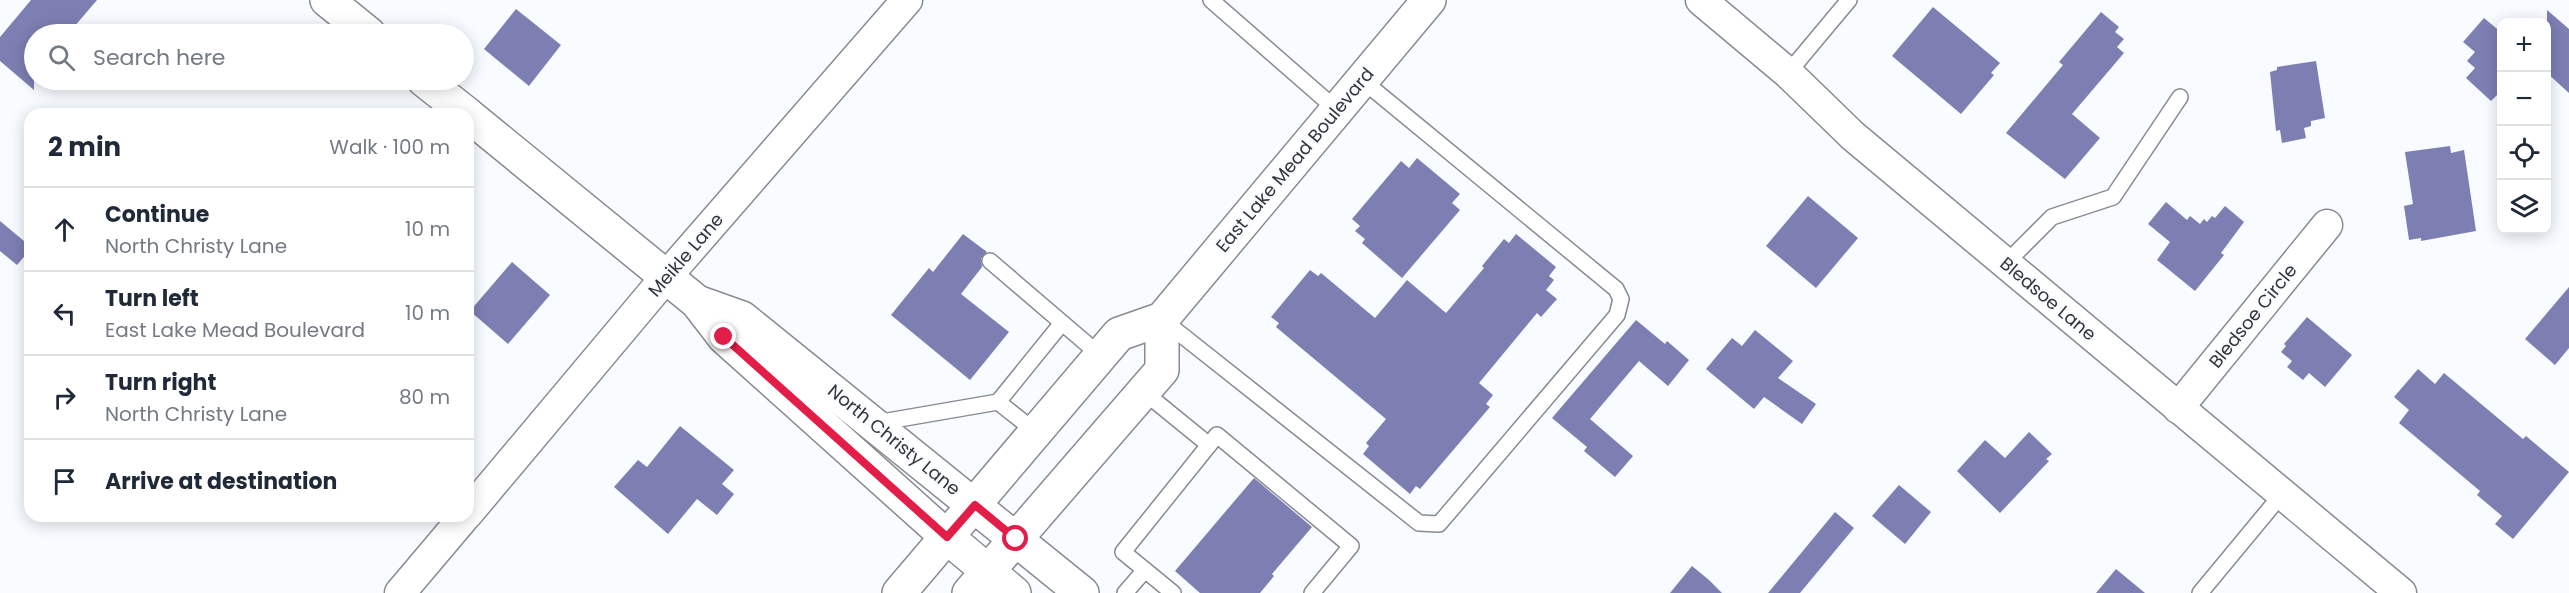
<!DOCTYPE html>
<html lang="en">
<head>
<meta charset="utf-8">
<style>
	body { margin:0; font-family:Poppins,sans-serif; background:#f2f2f3; color:#1f2937 }
	.controls { position:absolute; right:18px; top:18px; display:grid; overflow:hidden; border-radius:12px; box-shadow:0 3px 15px #0003 }
	.controls button { width:54px; height:54px; display:grid; place-items:center; padding:0; border:0; border-bottom:2px solid #e0e1e3; background:#fff; color:#1f2937; font:30px sans-serif }
	.stop { position:absolute; width:18px; height:18px; margin:-14px; border:4px solid #e11d48; border-radius:50%; background:#fff }
	.stop.end { background:#e11d48; border-color:#fff; box-shadow:0 2px 6px #0008 }
	.list { margin:0; padding:0; list-style:none }
	h2 { display:flex; justify-content:space-between; align-items:center; height:78px; margin:0; padding:0 24px; font-size:26px }
	h2 small { font-size:20px; font-weight:400; color:#747a83 }
	.list li { display:grid; grid-template-columns:39px 1fr auto; gap:18px; align-items:center; box-sizing:border-box; height:84px; padding:0 24px; border-top:2px solid #e0e1e3 }
	.list b { display:block; font-size:22px; white-space:nowrap }
	.list p { margin:0; font-size:20px; white-space:nowrap; color:#747a83 }
	.list em { font-size:20px; font-style:normal; color:#747a83 }
	.icon { flex:none; width:33px; height:33px; fill:none; stroke:currentColor; stroke-width:2; stroke-linecap:round; stroke-linejoin:round }
	.map { position:relative; flex:none; width:2569px; height:593px; overflow:hidden }
	.search { position:absolute; background:#fff; box-shadow:0 3px 15px #0003; left:24px; top:24px; width:450px; height:66px; display:flex; align-items:center; gap:15px; box-sizing:border-box; padding:0 21px; border-radius:33px; color:#747a83; font-size:22px }
	.panel { position:absolute; background:#fff; box-shadow:0 3px 15px #0003; left:24px; top:108px; width:450px; height:414px; border-radius:18px }
	.map>svg:first-child { display:block }
</style>
</head>
<body>
<div class="map">
<svg width="2569" height="593" viewBox="0 0 2569 593">
	<rect width="100%" height="100%" fill="#f8fbff"/>
	<!-- building -->
	<g fill="#7d7fb3">
		<polygon points="31,0 97,0 68,34 34,34 34,90 0,61 0,37"/>
		<polygon points="1933,7 2000,63 1991,73 1994,75 1961,114 1892,56"/>
		<polygon points="516,9 561,45 529,86 484,49"/>
		<polygon points="2547,10 2569,29 2569,93 2547,73"/>
		<polygon points="2101,12 2119,27 2115,32 2124,39 2117,47 2124,53 2072,114 2100,138 2065,179 2006,133 2063,65 2059,62"/>
		<polygon points="2484,18 2502,33 2502,90 2491,101 2466,78 2475,68 2467,61 2475,52 2463,42"/>
		<polygon points="2316,61 2325,118 2311,121 2311,126 2304,128 2306,138 2282,143 2280,130 2276,131 2270,72 2277,70 2277,67"/>
		<polygon points="2450,146 2451,153 2464,150 2476,231 2421,241 2421,238 2409,240 2404,206 2413,204 2405,152"/>
		<polygon points="1417,158 1460,194 1452,203 1460,210 1402,278 1362,243 1365,239 1355,231 1360,226 1352,219 1401,161 1409,168"/>
		<polygon points="1808,196 1858,238 1816,288 1766,246"/>
		<polygon points="2166,202 2187,220 2190,216 2200,224 2204,219 2207,222 2212,216 2215,218 2225,206 2244,222 2221,253 2224,255 2195,291 2157,260 2170,242 2148,224"/>
		<polygon points="0,221 30,246 30,250 17,265 0,251"/>
		<polygon points="963,234 987,252 981,259 982,267 961,294 1009,332 970,380 891,315 929,268 933,272"/>
		<polygon points="1516,234 1556,267 1549,276 1554,280 1546,290 1557,299 1541,317 1537,313 1479,383 1493,395 1486,404 1490,407 1420,489 1416,486 1410,494 1363,454 1369,446 1366,443 1386,419 1276,327 1279,323 1271,317 1310,270 1318,276 1321,273 1375,318 1407,280 1446,313 1484,268 1482,266 1504,239 1509,243"/>
		<polygon points="512,262 550,295 508,344 470,311"/>
		<polygon points="2569,287 2569,348 2555,365 2525,339"/>
		<polygon points="2307,317 2352,355 2325,387 2309,373 2303,380 2287,367 2292,361 2281,352 2286,346 2284,344"/>
		<polygon points="1636,320 1665,344 1667,341 1689,360 1668,386 1639,361 1590,419 1633,456 1615,477 1584,451 1587,447 1552,418"/>
		<polygon points="1755,330 1793,361 1778,378 1816,404 1802,424 1764,397 1754,409 1706,369 1732,338 1742,346"/>
		<polygon points="2418,369 2435,384 2444,373 2523,439 2526,436 2569,472 2513,539 2495,524 2502,516 2477,495 2480,491 2399,423 2409,410 2394,397"/>
		<polygon points="680,426 734,470 722,484 734,494 717,515 697,499 668,534 614,487 638,460 647,467"/>
		<polygon points="2029,432 2052,454 2046,459 2049,461 2000,513 1957,471 1985,440 2005,458"/>
		<polygon points="1254,478 1312,527 1272,574 1274,576 1260,593 1200,593 1175,571"/>
		<polygon points="1899,485 1931,512 1905,544 1872,516"/>
		<polygon points="1835,512 1854,528 1800,593 1768,593"/>
		<polygon points="1692,566 1709,580 1722,593 1670,593"/>
		<polygon points="2116,569 2145,593 2096,593"/>
	</g>
	<g fill="none" stroke-linecap="round" stroke-linejoin="round">
		<!-- service casing -->
		<g stroke="#878b91" stroke-width="18">
			<g id="service">
				<polyline points="1211,0 1337,110"/>
				<polyline points="1788,73 1849,0"/>
				<polyline points="990,261 1101,356"/>
				<polyline points="2005,264 2052,217 2113,197 2180,97"/>
				<polyline points="1164,321 1419,523 1439,524 1617,315 1621,299 1616,289 1362,80"/>
				<polyline points="1144,392 1209,445"/>
				<polyline points="998,402 1036,432"/>
				<polyline points="876,423 998,402 1062,323"/>
				<polyline points="1125,593 1145,570"/>
				<polyline points="1173,593 1123,552 1217,435 1351,546 1312,593"/>
				<polyline points="2200,593 2282,494"/>
			</g>
		</g>
		<!-- minor casing -->
		<g stroke="#878b91" stroke-width="33">
			<g id="minor">
				<polyline points="1701,0 1788,73 1853,136 2401,593"/>
				<polyline points="2178,408 2327,225"/>
				<polyline points="468,513 666,277 907,0"/>
				<polyline points="400,593 465,516"/>
			</g>
		</g>
		<!-- tertiary casing -->
		<g stroke="#878b91" stroke-width="36">
			<g id="tertiary">
				<polyline points="327,0 369,34"/>
				<polyline points="424,80 467,114"/>
				<polyline points="468,115 697,302 724,337 947,537 1014,593"/>
				<polyline points="697,302 742,318 1082,593"/>
			</g>
		</g>
		<!-- primary casing -->
		<g stroke="#878b91" stroke-width="36">
			<g id="primary">
				<polyline points="899,593 1119,334 1162,319 1429,0"/>
				<polyline points="969,593 1162,370 1162,319"/>
			</g>
		</g>
		<!-- service -->
		<use href="#service" stroke="#fff" stroke-width="15"/>
		<!-- minor -->
		<use href="#minor" stroke="#fff" stroke-width="30"/>
		<!-- tertiary -->
		<use href="#tertiary" stroke="#fff" stroke-width="33"/>
		<!-- primary -->
		<use href="#primary" stroke="#fff" stroke-width="33"/>
	</g>
	<g fill="none" stroke-linecap="round" stroke-linejoin="round">
		<!-- route -->
		<polyline stroke="#e11d48" stroke-width="8" points="724,337 947,537 975,505 1016,539"/>
	</g>
	<g text-anchor="middle" stroke-width="4.5" stroke-linejoin="round" paint-order="stroke">
		<!-- street labels -->
		<g font-size="18" fill="#333538" stroke="#f8fbff">
			<text transform="translate(1295 160) rotate(-50)" y="6">East Lake Mead Boulevard</text>
			<text transform="translate(686 255) rotate(-49)" y="6">Meikle Lane</text>
			<text transform="translate(2048 299) rotate(40)" y="6">Bledsoe Lane</text>
			<text transform="translate(2253 316) rotate(-51)" y="6">Bledsoe Circle</text>
			<text transform="translate(894 440) rotate(39)" y="6">North Christy Lane</text>
		</g>
	</g>
</svg>
<div class="controls">
<button>+</button>
<button>−</button>
<button><svg class="icon" aria-label="locate" viewBox="0 0 24 24"><circle cx="12" cy="12" r="6"/><path d="M12 2v4M12 18v4M2 12h4M18 12h4"/></svg></button>
<button><svg class="icon" aria-label="layers" viewBox="0 0 24 24"><path d="M12 4l9 5-9 5-9-5zM3 14l9 5 9-5"/></svg></button>
</div>
<div class="stop" style="left:1016px;top:539px"></div>
<div class="stop end" style="left:724px;top:337px"></div>
<div class="search"><svg class="icon" aria-label="search" viewBox="0 0 24 24"><circle cx="10" cy="10" r="6"/><path d="M15 15l6 6"/></svg>Search here</div>
<section class="panel">
<h2>2 min<small>Walk · 100 m</small></h2>
<ul class="list">
<li><svg class="icon" aria-label="ahead" viewBox="0 0 24 24"><path d="M12 20V5M6 11l6-6 6 6"/></svg><div><b>Continue</b><p>North Christy Lane</p></div><em>10 m</em></li>
<li><svg class="icon" aria-label="left" viewBox="0 0 24 24"><path d="M17 20v-9H6M10 6l-5 5 5 5"/></svg><div><b>Turn left</b><p>East Lake Mead Boulevard</p></div><em>10 m</em></li>
<li><svg class="icon" aria-label="right" viewBox="0 0 24 24"><path d="M7 20v-9h11M14 6l5 5-5 5"/></svg><div><b>Turn right</b><p>North Christy Lane</p></div><em>80 m</em></li>
<li><svg class="icon" aria-label="arrive" viewBox="0 0 24 24"><path d="M6 21V4h12l-3 4 3 4H6"/></svg><div><b>Arrive at destination</b></div></li>
</ul>
</section>
</div>
</body>
</html>
